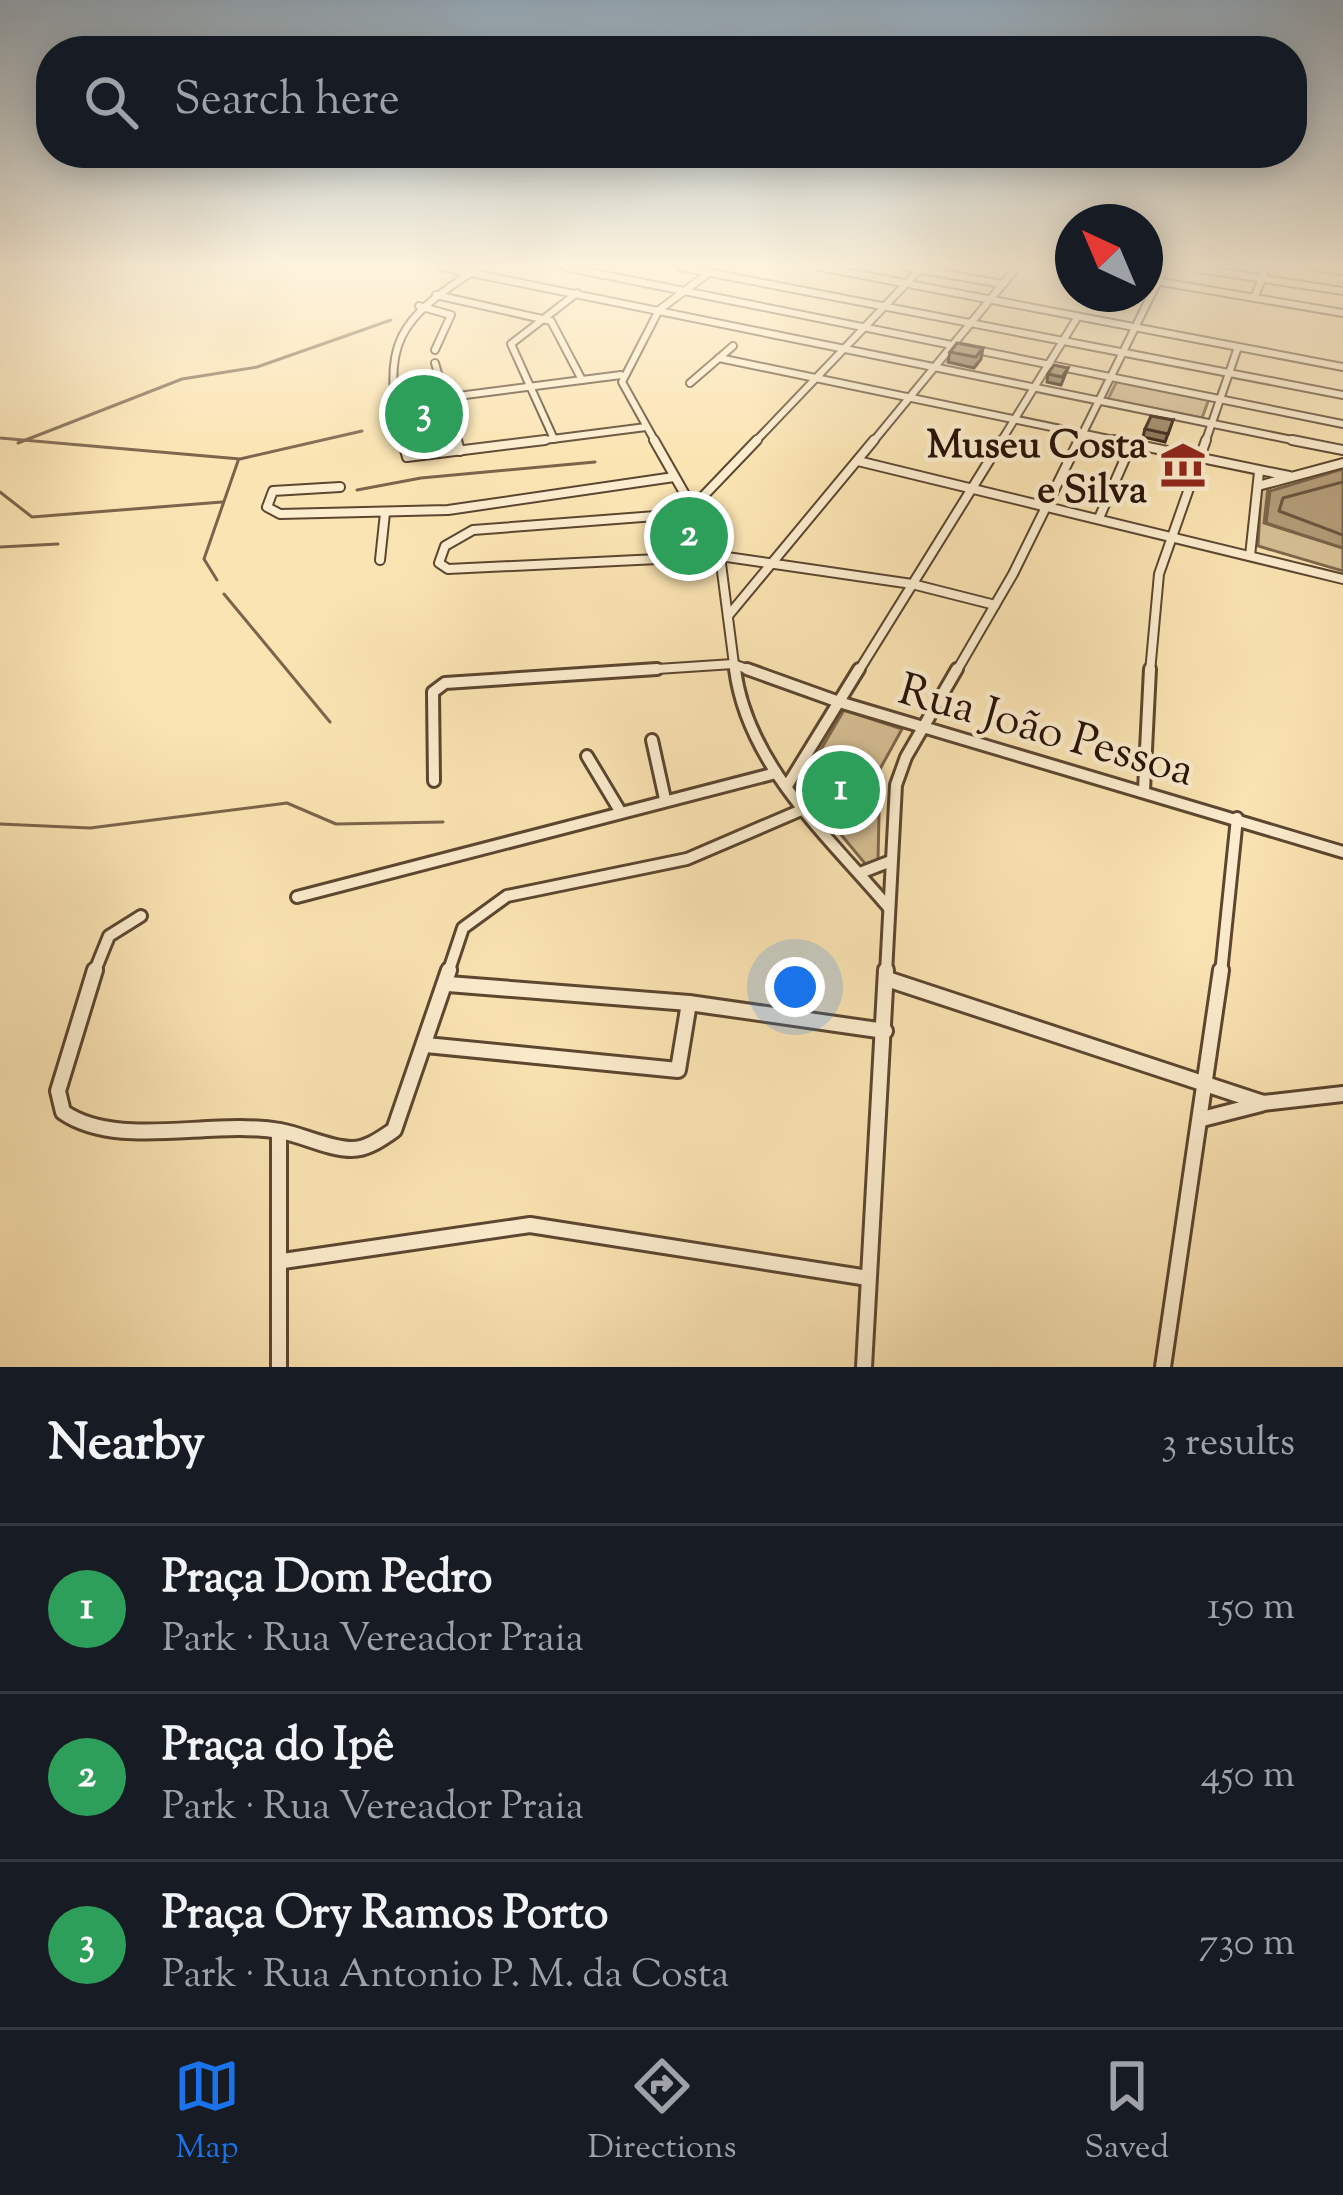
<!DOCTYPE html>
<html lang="en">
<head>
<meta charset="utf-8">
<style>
	body { margin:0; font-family:"Sorts Mill Goudy",serif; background:#242831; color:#f1f3f6 }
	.compass { position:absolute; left:1055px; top:204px; width:108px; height:108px; border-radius:50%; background:#171b24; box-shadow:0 6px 30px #0003; rotate:316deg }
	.you { position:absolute; left:795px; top:987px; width:42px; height:42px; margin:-30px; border:9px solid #fff; border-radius:50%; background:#1a73e8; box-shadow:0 0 0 18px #1a73e833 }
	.badge { display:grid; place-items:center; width:78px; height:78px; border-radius:50%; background:#1a73e8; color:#fff; font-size:39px; font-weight:700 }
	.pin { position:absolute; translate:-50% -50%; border:6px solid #fff; box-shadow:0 3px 12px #0006 }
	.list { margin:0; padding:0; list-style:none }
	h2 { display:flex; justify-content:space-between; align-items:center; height:156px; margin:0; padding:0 48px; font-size:51px }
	h2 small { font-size:39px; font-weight:400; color:#9ea1a6 }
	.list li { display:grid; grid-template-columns:78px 1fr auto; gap:36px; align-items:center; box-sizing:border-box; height:168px; padding:0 48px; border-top:3px solid #363941 }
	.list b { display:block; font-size:45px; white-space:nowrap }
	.list p { margin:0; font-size:39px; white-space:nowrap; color:#9ea1a6 }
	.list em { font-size:39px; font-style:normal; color:#9ea1a6 }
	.icon { flex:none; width:66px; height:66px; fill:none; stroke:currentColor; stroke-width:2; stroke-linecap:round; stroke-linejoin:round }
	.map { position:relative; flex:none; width:1343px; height:1367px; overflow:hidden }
	.search { position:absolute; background:#171b24; box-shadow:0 6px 30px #0003; left:36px; right:36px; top:36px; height:132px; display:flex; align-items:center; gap:30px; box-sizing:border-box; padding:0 42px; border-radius:48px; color:#9ea1a6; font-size:45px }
	.sheet { height:660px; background:#171b24 }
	nav { display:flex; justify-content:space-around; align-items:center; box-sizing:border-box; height:168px; border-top:3px solid #363941; background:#171b24; font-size:33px; color:#9ea1a6 }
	nav a { display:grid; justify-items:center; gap:6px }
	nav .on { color:#1a73e8 }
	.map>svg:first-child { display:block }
</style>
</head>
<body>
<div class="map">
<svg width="1343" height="1367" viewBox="0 0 1343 1367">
	<rect width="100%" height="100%" fill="#fbe4b3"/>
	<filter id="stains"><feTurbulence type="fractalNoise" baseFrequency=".00167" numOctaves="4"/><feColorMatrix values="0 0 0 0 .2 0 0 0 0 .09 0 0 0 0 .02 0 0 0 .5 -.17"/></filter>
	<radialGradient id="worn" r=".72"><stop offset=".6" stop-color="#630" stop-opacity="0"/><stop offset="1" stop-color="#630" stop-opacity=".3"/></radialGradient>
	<!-- green -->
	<g fill="#d7c095" stroke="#7f684d" stroke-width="3">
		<polygon points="1117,381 1209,399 1202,418 1108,399"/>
		<polygon points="1343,465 1268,488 1264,523 1343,548 1343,571 1258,546 1261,491 1267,484"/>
		<polygon points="844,710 902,729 880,769 878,861 867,866 800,785"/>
	</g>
	<!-- water -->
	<polygon fill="#b39c78" stroke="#7b644a" stroke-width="3" points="1343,469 1343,548 1266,523 1270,491"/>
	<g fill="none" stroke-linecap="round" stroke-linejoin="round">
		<!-- shore -->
		<polyline stroke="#6d563e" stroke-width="3" points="1343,482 1283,498 1279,511 1343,535"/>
		<!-- stream -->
		<g stroke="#7b644a" stroke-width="3">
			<polyline points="0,438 240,459 362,431"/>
			<polyline points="18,443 182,379 257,367 391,320"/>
			<polyline points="357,490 421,478 595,462"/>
			<polyline points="0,492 32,517 222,502"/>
			<polyline points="0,547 58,544"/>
			<polyline points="217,580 204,559 238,461"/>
			<polyline points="224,594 330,722"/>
			<polyline points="0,824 90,828 287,803 336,824 443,822"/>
		</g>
		<!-- street-far3 casing -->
		<g stroke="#5c4630" stroke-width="10">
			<g id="street-far3">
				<polyline points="442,267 1307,443"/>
				<polyline points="565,267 1343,424"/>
				<polyline points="680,267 1343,395"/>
				<polyline points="820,267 1343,367"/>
				<polyline points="905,267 1002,284"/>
				<polyline points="1317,267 1343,271"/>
				<polyline points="1199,269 1343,291"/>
				<polyline points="1161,282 1343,313"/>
				<polyline points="436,295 551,321 582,380"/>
				<polyline points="1254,298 1267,267"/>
				<polyline points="419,306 451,315 435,350"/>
				<polyline points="719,358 1128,443"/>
				<polyline points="435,363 458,443"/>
				<polyline points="690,383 733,346"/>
				<polyline points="396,404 621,375"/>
				<polyline points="400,430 452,423"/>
				<polyline points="554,439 511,344 577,293"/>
				<path d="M 403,443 C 379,342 398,319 480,267"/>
				<polyline points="521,443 646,427"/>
				<polyline points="656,443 622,382 659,310 710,272"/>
				<polyline points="754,443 922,267"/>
				<polyline points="872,443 1017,267"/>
				<polyline points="1000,443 1077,318"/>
				<polyline points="1078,443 1165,267"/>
				<polyline points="1205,443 1238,347"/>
			</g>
		</g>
		<!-- street-far2 casing -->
		<g stroke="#5c4630" stroke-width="12">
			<g id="street-far2">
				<polyline points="402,440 407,457 545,440"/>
				<polyline points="457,440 460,451"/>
				<polyline points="654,440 720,556 735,672"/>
				<polyline points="1114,440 1289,476"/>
				<polyline points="1292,440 1343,450"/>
				<polyline points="858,461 1343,579"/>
				<polyline points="1258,486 1343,463"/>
				<polyline points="340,487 273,491 267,507 280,514 448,510 674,477"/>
				<polyline points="692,508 757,440"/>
				<polyline points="695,513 473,530 445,546 439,563 448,569 720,556 912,584 995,605"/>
				<polyline points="667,516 680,560"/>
				<polyline points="1099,518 1131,445"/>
				<polyline points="1250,556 1259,472"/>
				<polyline points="380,560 385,513"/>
				<polyline points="728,616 874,440"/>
				<polyline points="612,672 733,664 755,672"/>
				<polyline points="858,672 1002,440"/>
				<polyline points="956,672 1013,574 1079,440"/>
				<polyline points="1150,672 1159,574 1206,440"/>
			</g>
		</g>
		<!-- street-far1 casing -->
		<g stroke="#5c4630" stroke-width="16">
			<g id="street-far1">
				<path d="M 735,669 C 747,765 829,837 889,908"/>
				<polyline points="747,669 839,702 1343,852"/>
				<polyline points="652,740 665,799"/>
				<polyline points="587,756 620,811"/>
				<polyline points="434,781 433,692 445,683 657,669"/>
				<polyline points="787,786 859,669"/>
				<polyline points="1144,790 1150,669"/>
				<polyline points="860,873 891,861"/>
				<polyline points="297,897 776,773"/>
				<polyline points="94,973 109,936 141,916"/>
				<polyline points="448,973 463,928 507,896 687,859 806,808"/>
				<polyline points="886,973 896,785 906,757 957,669"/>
				<polyline points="1221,973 1237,818"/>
			</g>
		</g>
		<!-- street casing -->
		<g stroke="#5c4630" stroke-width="20">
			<g id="street">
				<path d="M 95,970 L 58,1091 L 63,1112 C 118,1150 210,1119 280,1131 C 303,1135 329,1149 352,1149 C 368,1149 382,1138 394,1130 L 449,970"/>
				<polyline points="887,979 1263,1103 1343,1094"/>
				<polyline points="448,984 689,1003 885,1031"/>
				<polyline points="426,1045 678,1070 689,1003"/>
				<polyline points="1202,1119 1261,1104"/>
				<polyline points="279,1131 279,1367"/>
				<polyline points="283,1261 530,1225 868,1278"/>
				<polyline points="864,1367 886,970"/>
				<polyline points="1163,1367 1221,970"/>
			</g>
		</g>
		<!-- street-far3 -->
		<use href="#street-far3" stroke="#fcedce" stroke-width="6"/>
		<!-- street-far2 -->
		<use href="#street-far2" stroke="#fcedce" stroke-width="8"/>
		<!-- street-far1 -->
		<use href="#street-far1" stroke="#fcedce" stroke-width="10"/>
		<!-- street -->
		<use href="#street" stroke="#fcedce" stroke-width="14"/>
	</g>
	<!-- wall -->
	<g fill="#806d52" stroke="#271105" stroke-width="3">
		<polygon points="983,348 981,359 974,368 948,362 950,352"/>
		<polygon points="1068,368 1061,385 1047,382 1048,374"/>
		<polygon points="1173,420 1165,442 1143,437 1145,429"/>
	</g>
	<!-- building -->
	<g fill="#957f5f" stroke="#271105" stroke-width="3">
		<polygon points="957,343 983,348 976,357 950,352"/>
		<polygon points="1054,365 1068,368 1062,377 1048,374"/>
		<polygon points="1151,416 1173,420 1168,434 1145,429"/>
	</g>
	<!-- sky -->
	<linearGradient id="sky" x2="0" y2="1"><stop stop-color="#93aabb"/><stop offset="0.58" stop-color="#fdf3dd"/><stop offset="1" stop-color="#fdf3dd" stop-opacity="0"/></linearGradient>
	<rect width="1343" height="458" fill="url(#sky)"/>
	<!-- icons -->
	<defs>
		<g id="museum-bare" transform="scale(3.6)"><path d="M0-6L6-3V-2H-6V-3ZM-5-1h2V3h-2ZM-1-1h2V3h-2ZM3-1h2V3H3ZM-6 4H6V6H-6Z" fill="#8f2418" stroke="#fcedce" stroke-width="2.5" paint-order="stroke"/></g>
	</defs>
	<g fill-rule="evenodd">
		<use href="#museum-bare" x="1183" y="465"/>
	</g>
	<g text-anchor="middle" stroke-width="9" stroke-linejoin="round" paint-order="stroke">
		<!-- far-poi labels -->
		<g font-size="39" font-weight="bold" fill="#271105" stroke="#fcedce" text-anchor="end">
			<text x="1147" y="457">Museu Costa<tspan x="1147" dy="45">e Silva</tspan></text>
		</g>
		<!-- street labels -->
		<g font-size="45" fill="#271105" stroke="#fcedce">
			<text transform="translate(1047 728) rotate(16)" y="16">Rua João Pessoa</text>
		</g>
	</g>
	<rect width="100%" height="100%" filter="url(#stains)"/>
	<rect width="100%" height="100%" fill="url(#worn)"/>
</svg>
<svg class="compass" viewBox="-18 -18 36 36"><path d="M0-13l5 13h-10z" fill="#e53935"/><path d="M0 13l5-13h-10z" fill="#9ea1a6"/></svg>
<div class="you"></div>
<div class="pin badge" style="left:841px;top:790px;background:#2e9e5b">1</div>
<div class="pin badge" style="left:689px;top:536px;background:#2e9e5b">2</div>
<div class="pin badge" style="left:424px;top:414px;background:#2e9e5b">3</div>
<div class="search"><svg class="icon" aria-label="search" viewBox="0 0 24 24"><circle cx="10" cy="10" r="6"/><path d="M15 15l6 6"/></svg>Search here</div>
</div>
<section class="sheet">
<h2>Nearby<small>3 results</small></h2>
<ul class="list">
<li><span class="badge" style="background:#2e9e5b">1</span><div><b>Praça Dom Pedro</b><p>Park · Rua Vereador Praia</p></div><em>150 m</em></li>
<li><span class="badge" style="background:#2e9e5b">2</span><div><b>Praça do Ipê</b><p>Park · Rua Vereador Praia</p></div><em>450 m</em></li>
<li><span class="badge" style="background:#2e9e5b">3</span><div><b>Praça Ory Ramos Porto</b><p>Park · Rua Antonio P. M. da Costa</p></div><em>730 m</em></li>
</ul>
</section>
<nav>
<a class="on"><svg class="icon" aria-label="map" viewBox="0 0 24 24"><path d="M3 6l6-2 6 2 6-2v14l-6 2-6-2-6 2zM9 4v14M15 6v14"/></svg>Map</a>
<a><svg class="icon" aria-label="directions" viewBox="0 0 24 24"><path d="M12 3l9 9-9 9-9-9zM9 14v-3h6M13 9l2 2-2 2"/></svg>Directions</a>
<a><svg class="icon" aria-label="saved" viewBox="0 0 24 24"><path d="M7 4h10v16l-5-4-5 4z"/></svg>Saved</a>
</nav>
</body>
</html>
